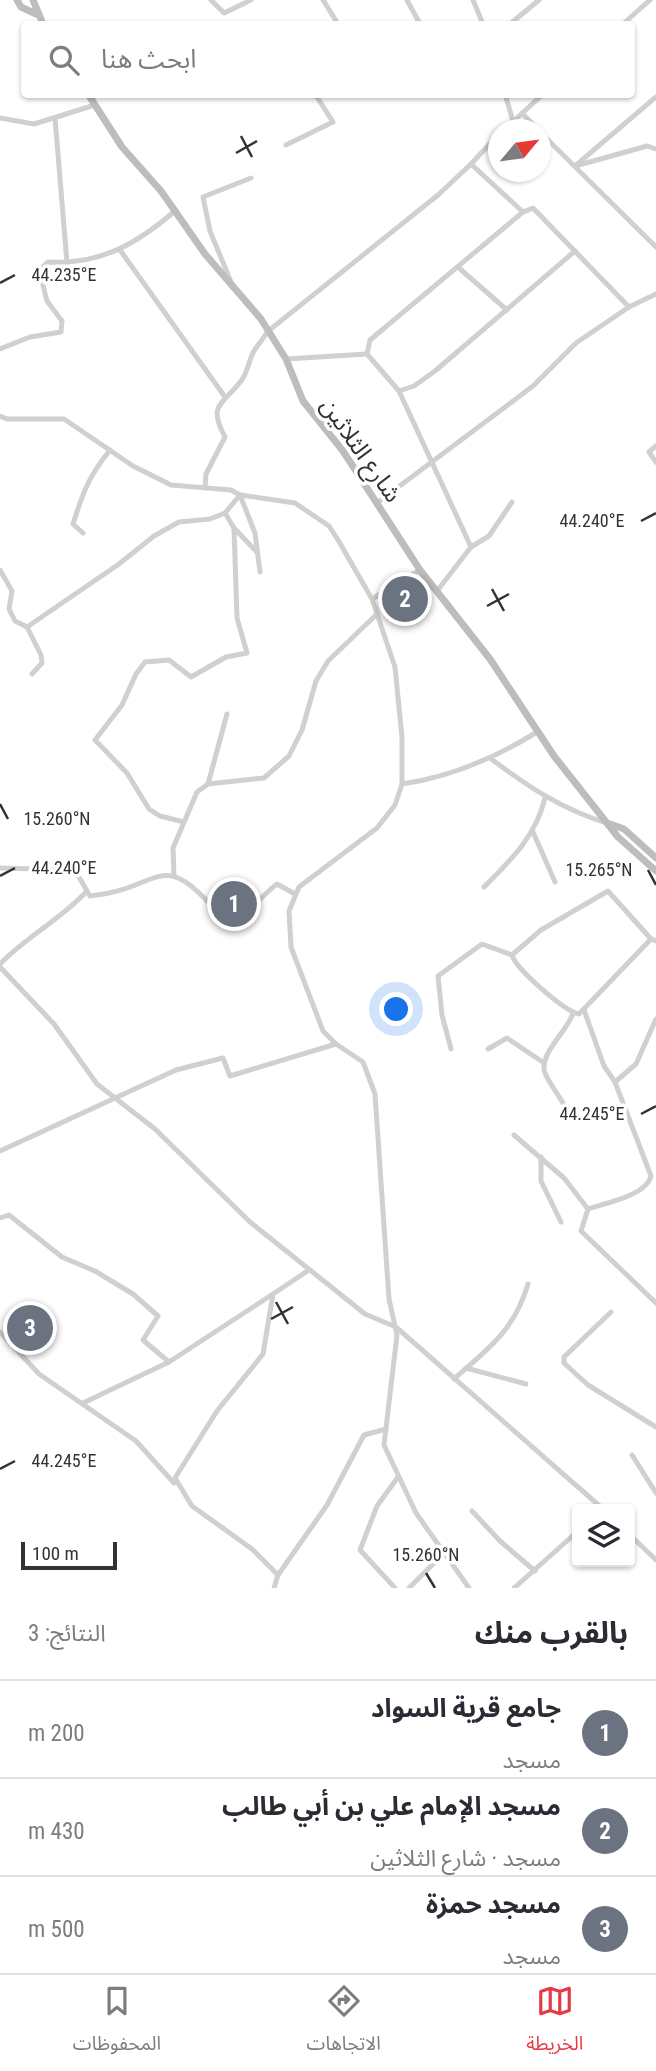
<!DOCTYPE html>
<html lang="ar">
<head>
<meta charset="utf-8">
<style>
	body { margin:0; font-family:"Roboto Condensed","Noto Sans Arabic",sans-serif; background:#f7f7f7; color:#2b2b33; direction:rtl }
	.controls { position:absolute; right:21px; bottom:21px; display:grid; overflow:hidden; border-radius:7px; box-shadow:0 2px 5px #0004 }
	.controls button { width:63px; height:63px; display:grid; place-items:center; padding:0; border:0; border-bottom:2px solid #e1e1e2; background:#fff; color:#2b2b33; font:35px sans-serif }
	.compass { position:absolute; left:488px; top:119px; width:63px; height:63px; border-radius:50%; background:#fff; box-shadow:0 2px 5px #0004; rotate:61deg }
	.scale { position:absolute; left:21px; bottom:18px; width:96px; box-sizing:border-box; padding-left:7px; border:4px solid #333; border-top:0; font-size:19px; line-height:24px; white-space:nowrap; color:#333; -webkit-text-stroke:5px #fff; paint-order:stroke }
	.you { position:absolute; left:397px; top:1010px; width:24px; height:24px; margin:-18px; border:5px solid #fff; border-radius:50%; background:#1a73e8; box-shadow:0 0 0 10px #1a73e833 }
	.badge { display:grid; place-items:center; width:46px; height:46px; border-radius:50%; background:#e63946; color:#fff; font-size:23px; font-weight:700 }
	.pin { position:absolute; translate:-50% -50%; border:4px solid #fff; box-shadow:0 2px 7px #0006 }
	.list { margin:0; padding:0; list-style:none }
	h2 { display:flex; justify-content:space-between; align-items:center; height:91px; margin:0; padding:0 28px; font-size:30px }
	h2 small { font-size:23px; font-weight:400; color:#7c7c81 }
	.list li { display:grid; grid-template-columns:46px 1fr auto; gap:21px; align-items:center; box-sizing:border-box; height:98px; padding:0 28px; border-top:2px solid #e1e1e2 }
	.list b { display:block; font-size:26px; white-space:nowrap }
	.list p { margin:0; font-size:23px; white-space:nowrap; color:#7c7c81 }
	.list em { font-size:23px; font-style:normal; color:#7c7c81 }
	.icon { flex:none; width:38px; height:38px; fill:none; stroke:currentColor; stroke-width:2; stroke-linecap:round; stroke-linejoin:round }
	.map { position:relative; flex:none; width:656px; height:1588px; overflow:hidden; direction:ltr }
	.search { position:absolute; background:#fff; box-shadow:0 2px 5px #0004; left:21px; right:21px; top:21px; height:77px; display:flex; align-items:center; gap:18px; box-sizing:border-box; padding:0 24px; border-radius:7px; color:#7c7c81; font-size:26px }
	.sheet { height:385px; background:#fff }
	nav { display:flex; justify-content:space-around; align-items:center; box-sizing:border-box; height:98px; border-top:2px solid #e1e1e2; background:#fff; font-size:19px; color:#7c7c81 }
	nav a { display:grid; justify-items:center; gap:4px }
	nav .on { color:#e63946 }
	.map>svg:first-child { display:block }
</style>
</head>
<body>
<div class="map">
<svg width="656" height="1588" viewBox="0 0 656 1588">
	<rect width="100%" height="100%" fill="#fff"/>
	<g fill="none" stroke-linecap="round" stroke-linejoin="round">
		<!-- street -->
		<g stroke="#d0d0d0" stroke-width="5">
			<polyline points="211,0 224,13 251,0"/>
			<polyline points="323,0 338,24"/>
			<polyline points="407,0 420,24"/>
			<polyline points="473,0 483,24"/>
			<polyline points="510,24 539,0"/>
			<polyline points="623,24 650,0"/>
			<polyline points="505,94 513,121"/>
			<polyline points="522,113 538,130"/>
			<polyline points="0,118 34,124 95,105"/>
			<polyline points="55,118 67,263"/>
			<polyline points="504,130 543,94"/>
			<polyline points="540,132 656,247"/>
			<polyline points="498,135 471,164 523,212 533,208 629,307"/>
			<polyline points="286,145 333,122 315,94"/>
			<polyline points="579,165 647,146 656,149"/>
			<polyline points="575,166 656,97"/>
			<polyline points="120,250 225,397"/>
			<polyline points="459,268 507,310"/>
			<polyline points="231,282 210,231 203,197 251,178"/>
			<path d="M 0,349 L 30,337 L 61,332 L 62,321 L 47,301 L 39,270 L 48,262 C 100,265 137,244 176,210"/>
			<polyline points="367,354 370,340 523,212"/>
			<polyline points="286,359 367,354 399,391 471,547"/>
			<polyline points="399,391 414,386 435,371 575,251"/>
			<polyline points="0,416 7,419 64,419 133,466 171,485 231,490 240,495 295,503 329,526 338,540 372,599 395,667 402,738 402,784 395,805 377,828 299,887 289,911 291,947 323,1031 336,1044 363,1062 375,1094 389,1299 397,1335 384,1445 416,1513 469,1588"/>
			<polyline points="656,446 649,452 656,462"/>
			<path d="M 205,488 L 206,474 L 225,437 C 207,404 223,405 241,381 C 247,374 248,364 252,355 C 255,347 263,340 267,332 L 438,195 L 471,164"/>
			<polyline points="240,495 255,533 260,572"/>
			<polyline points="377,503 533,386 576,343 629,307 656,294"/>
			<polyline points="234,528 225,513 240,495"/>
			<path d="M 83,533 L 73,524 C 83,492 89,476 110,450"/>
			<polyline points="0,570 12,591 9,609 15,621 27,627 41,655 42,663 32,674"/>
			<polyline points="437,591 471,547 489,536 512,502"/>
			<polyline points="372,599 420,570"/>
			<polyline points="27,627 119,564 154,536 179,522 210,519 225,513"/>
			<path d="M 490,758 C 527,786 563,810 607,823"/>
			<polyline points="208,784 227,714"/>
			<path d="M 402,784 C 451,777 495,758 537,732"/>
			<polyline points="184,822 160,816 149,809 127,773 95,740 122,705 136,674 145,662 169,660 191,677 226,657 247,653 237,618 234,528 256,551"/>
			<polyline points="533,832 555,882"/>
			<path d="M 0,868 L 68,870 L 79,877 L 90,896 C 162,890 160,842 222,918 C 246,921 259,897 277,884 L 295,894"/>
			<polyline points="174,876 173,848 197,792 208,784 264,778 289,756 302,730 316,681 328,661 377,614"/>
			<path d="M 484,887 C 511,860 536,836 545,798"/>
			<path d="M 651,939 L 608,891 L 541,930 L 512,955 C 516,969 564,1011 579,1014 L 651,939 L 656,941"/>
			<path d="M 0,964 C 27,936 60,920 86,892"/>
			<polyline points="0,967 54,1024 97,1084 155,1129 250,1222 365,1314 396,1327 603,1509"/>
			<polyline points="584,1010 604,1066 615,1082 636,1064 656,1019"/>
			<polyline points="451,1049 442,1015 438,976 482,944 512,955"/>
			<polyline points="488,1049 507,1038 544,1063"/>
			<path d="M 615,1082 L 651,1176 C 646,1196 605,1203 588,1209 L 581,1231 L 656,1303"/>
			<path d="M 563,1103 C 558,1094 549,1083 545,1073 C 538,1054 568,1031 573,1013"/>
			<polyline points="514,1135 564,1178 588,1209"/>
			<polyline points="0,1151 176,1070 223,1058 230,1076 336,1044"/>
			<polyline points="541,1157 541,1181 561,1222"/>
			<polyline points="0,1218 9,1215 62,1257 95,1271 133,1294 158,1316 143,1340 169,1362 273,1294"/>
			<polyline points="611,1312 564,1357 564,1363 588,1385 656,1427"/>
			<polyline points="0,1332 39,1374 136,1441 174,1483"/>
			<polyline points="466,1368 526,1384"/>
			<path d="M 454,1379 C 489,1348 514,1331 528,1284"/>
			<polyline points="83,1403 169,1362"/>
			<polyline points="632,1455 656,1493"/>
			<polyline points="472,1511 500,1541 535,1571"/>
			<polyline points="630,1535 656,1560"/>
			<polyline points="278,1575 252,1549 192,1506 175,1478 217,1411 263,1354 273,1294 309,1270"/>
			<polyline points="274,1588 278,1575 327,1505 364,1435 386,1429"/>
			<polyline points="395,1588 360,1550 377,1506 398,1477"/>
			<polyline points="409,1588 445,1552"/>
			<polyline points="514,1588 577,1532"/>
		</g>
		<!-- secondary -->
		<g stroke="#bdbdbd" stroke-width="7">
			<polyline points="17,0 21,7 36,14"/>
			<polyline points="33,0 43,24"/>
			<polyline points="88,94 122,147 161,191 205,254 261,319 286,359 303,401 343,451 420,570 490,659 554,756 618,837 656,871"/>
			<polyline points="610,824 624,829 656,858"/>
		</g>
	</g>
	<!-- ticks -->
	<path fill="none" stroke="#333" stroke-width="2.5" d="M 241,136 L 252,157M 236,153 L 257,141M 0,283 L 15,275M 641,521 L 656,513M 492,589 L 504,611M 487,606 L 509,594M 0,804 L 8,819M 648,870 L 656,885M 0,876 L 15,868M 641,1114 L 656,1106M 276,1302 L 288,1324M 271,1319 L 293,1307M 0,1469 L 15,1461M 426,1573 L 435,1588"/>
	<g text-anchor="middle" stroke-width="7" stroke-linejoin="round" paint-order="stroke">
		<!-- street labels -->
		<g font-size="24" fill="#333" stroke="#fff">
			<text transform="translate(361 450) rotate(55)" y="8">شارع الثلاثين</text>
		</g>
	</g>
	<g font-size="18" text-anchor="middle" fill="#333" stroke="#fff" stroke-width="7" stroke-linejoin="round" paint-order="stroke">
		<text x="64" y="281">44.235°E</text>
		<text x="592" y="527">44.240°E</text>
		<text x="57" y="825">15.260°N</text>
		<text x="64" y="874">44.240°E</text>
		<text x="599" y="876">15.265°N</text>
		<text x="592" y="1120">44.245°E</text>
		<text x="64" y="1467">44.245°E</text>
		<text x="426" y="1561">15.260°N</text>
	</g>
</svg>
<div class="controls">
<button><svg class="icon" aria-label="layers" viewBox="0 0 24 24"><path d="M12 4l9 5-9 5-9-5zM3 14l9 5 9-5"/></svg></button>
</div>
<svg class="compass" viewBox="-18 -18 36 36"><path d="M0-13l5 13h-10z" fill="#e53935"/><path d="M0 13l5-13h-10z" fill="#7c7c81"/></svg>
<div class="scale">100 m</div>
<div class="you"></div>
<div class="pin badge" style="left:234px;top:904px;background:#6b7280">1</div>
<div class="pin badge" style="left:405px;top:599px;background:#6b7280">2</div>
<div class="pin badge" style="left:30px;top:1328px;background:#6b7280">3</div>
<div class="search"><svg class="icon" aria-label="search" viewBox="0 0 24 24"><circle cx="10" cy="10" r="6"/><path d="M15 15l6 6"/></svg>ابحث هنا</div>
</div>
<section class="sheet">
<h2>بالقرب منك<small>النتائج: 3</small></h2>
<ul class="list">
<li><span class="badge" style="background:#6b7280">1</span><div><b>جامع قرية السواد</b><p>مسجد</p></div><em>200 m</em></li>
<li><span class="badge" style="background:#6b7280">2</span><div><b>مسجد الإمام علي بن أبي طالب</b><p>مسجد · شارع الثلاثين</p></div><em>430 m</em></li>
<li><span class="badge" style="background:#6b7280">3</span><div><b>مسجد حمزة</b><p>مسجد</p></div><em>500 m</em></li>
</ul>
</section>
<nav>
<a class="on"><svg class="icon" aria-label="map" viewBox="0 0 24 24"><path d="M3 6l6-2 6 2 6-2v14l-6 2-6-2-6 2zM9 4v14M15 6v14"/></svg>الخريطة</a>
<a><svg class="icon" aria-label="directions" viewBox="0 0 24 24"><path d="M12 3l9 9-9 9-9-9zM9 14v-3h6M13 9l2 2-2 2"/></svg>الاتجاهات</a>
<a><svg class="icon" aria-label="saved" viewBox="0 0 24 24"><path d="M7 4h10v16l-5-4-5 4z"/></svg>المحفوظات</a>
</nav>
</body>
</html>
